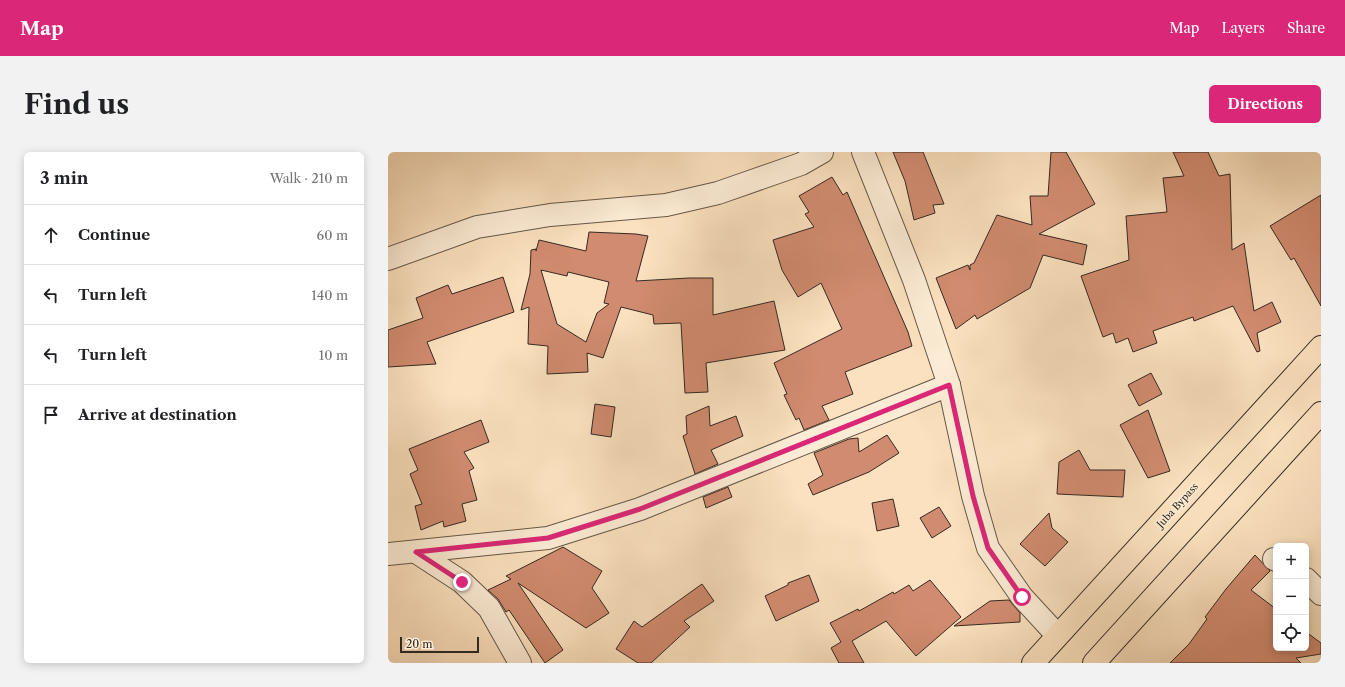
<!DOCTYPE html>
<html lang="en">
<head>
<meta charset="utf-8">
<style>
	body { margin:0; font-family:"Libre Caslon Text",serif; background:#f2f2f2; color:#202124 }
	.controls { position:absolute; right:12px; bottom:12px; display:grid; overflow:hidden; border-radius:6px; box-shadow:0 2px 10px #0003 }
	.controls button { width:36px; height:36px; display:grid; place-items:center; padding:0; border:0; border-bottom:1px solid #e0e0e0; background:#fff; color:#202124; font:20px sans-serif }
	.scale { position:absolute; left:12px; bottom:10px; width:79px; box-sizing:border-box; padding-left:4px; border:2px solid #342a20; border-top:0; font-size:11px; line-height:14px; white-space:nowrap; color:#342a20; -webkit-text-stroke:3px #fcecd5; paint-order:stroke }
	.stop { position:absolute; width:12px; height:12px; margin:-9px; border:3px solid #db2777; border-radius:50%; background:#fff }
	.stop.end { background:#db2777; border-color:#fff; box-shadow:0 1px 4px #0008 }
	.list { margin:0; padding:0; list-style:none }
	h2 { display:flex; justify-content:space-between; align-items:center; height:52px; margin:0; padding:0 16px; font-size:17px }
	h2 small { font-size:13px; font-weight:400; color:#757577 }
	.list li { display:grid; grid-template-columns:26px 1fr auto; gap:12px; align-items:center; box-sizing:border-box; height:60px; padding:0 16px; border-top:1px solid #e0e0e0 }
	.list b { display:block; font-size:15px; white-space:nowrap }
	.list em { font-size:13px; font-style:normal; color:#757577 }
	.icon { flex:none; width:22px; height:22px; fill:none; stroke:currentColor; stroke-width:2; stroke-linecap:round; stroke-linejoin:round }
	.map { position:relative; flex:none; width:933px; height:511px; overflow:hidden; border-radius:6px }
	header { display:flex; align-items:center; gap:24px; box-sizing:border-box; height:56px; padding:0 20px; background:#db2777; color:#fff }
	header strong { font-size:19px }
	nav { display:flex; gap:22px; margin-inline-start:auto; font-size:14px }
	.intro { display:flex; align-items:center; justify-content:space-between; box-sizing:border-box; height:96px; padding:0 24px }
	h1 { margin:0; font-size:28px }
	.button { padding:10px 18px; border-radius:6px; background:#db2777; color:#fff; font-size:14px; font-weight:700 }
	main { display:flex; gap:24px; padding:0 24px }
	aside { flex:1; background:#fff; border-radius:6px; box-shadow:0 2px 10px #0003 }
	.map>svg:first-child { display:block }
</style>
</head>
<body>
<header>
<strong>Map</strong>
<nav><a>Map</a><a>Layers</a><a>Share</a></nav>
</header>
<div class="intro"><h1>Find us</h1><a class="button">Directions</a></div>
<main>
<aside>
<h2>3 min<small>Walk · 210 m</small></h2>
<ul class="list">
<li><svg class="icon" aria-label="ahead" viewBox="0 0 24 24"><path d="M12 20V5M6 11l6-6 6 6"/></svg><div><b>Continue</b></div><em>60 m</em></li>
<li><svg class="icon" aria-label="left" viewBox="0 0 24 24"><path d="M17 20v-9H6M10 6l-5 5 5 5"/></svg><div><b>Turn left</b></div><em>140 m</em></li>
<li><svg class="icon" aria-label="left" viewBox="0 0 24 24"><path d="M17 20v-9H6M10 6l-5 5 5 5"/></svg><div><b>Turn left</b></div><em>10 m</em></li>
<li><svg class="icon" aria-label="arrive" viewBox="0 0 24 24"><path d="M6 21V4h12l-3 4 3 4H6"/></svg><div><b>Arrive at destination</b></div></li>
</ul>
</aside>
<div class="map">
<svg width="933" height="511" viewBox="0 0 933 511">
	<rect width="100%" height="100%" fill="#fbe1bf"/>
	<filter id="stains"><feTurbulence type="fractalNoise" baseFrequency=".005" numOctaves="4"/><feColorMatrix values="0 0 0 0 .2 0 0 0 0 .09 0 0 0 0 .02 0 0 0 .5 -.17"/></filter>
	<radialGradient id="worn" r=".72"><stop offset=".6" stop-color="#630" stop-opacity="0"/><stop offset="1" stop-color="#630" stop-opacity=".3"/></radialGradient>
	<!-- building -->
	<g fill="#d18b70" stroke="#342a20" fill-rule="evenodd">
		<polygon points="505,0 535,0 556,52 545,53 547,61 526,68 517,29"/>
		<polygon points="663,0 678,0 707,52 651,82 699,93 695,113 655,103 642,136 589,167 587,163 568,177 548,126 580,113 582,118 582,113 586,111 609,63 644,73 642,44 660,44"/>
		<polygon points="785,0 820,0 831,24 842,22 844,98 856,91 866,159 884,150 893,170 869,181 872,199 869,200 845,154 806,169 805,165 765,179 769,191 745,200 740,186 728,191 725,181 715,185 693,124 741,108 738,64 779,60 775,26 796,24"/>
		<polygon points="444,25 455,43 459,40 520,180 524,194 457,220 465,242 434,254 441,268 416,278 411,266 408,268 396,243 399,242 386,211 454,177 433,131 410,145 394,118 385,88 426,75 417,62 421,60 411,44"/>
		<polygon points="933,43 933,154 906,106 903,108 882,74"/>
		<path d="M 201,80 L 248,82 L 260,84 L 248,129 L 301,126 L 325,126 L 325,163 L 386,149 L 397,198 L 318,211 L 320,240 L 297,241 L 293,171 L 266,172 L 265,163 L 233,155 L 215,206 L 199,201 L 200,220 L 159,222 L 160,194 L 140,192 L 141,155 L 133,158 L 142,122 L 143,98 L 148,97 L 148,99 L 151,88 L 198,99 ZM 153,118 L 179,124 L 180,120 L 221,130 L 216,151 L 221,152 L 209,161 L 198,190 L 169,172 Z"/>
		<polygon points="115,125 126,160 39,190 48,212 0,215 0,178 35,166 28,146 60,133 64,142"/>
		<polygon points="763,221 774,242 751,254 740,233"/>
		<polygon points="207,252 227,255 223,285 203,282"/>
		<polygon points="321,254 322,274 348,264 355,284 323,298 330,312 307,322 295,284 299,282 298,264"/>
		<polygon points="760,258 782,319 760,326 732,273"/>
		<polygon points="93,268 101,290 76,300 86,316 81,319 89,348 74,352 78,369 56,375 55,369 33,378 27,354 34,352 22,322 30,318 21,297"/>
		<polygon points="499,283 511,301 481,320 425,343 420,332 435,323 426,301 461,287 470,286 471,300"/>
		<polygon points="691,298 702,318 737,318 735,345 669,342 671,310"/>
		<polygon points="340,335 344,345 318,356 315,345"/>
		<polygon points="505,347 511,374 489,379 484,351"/>
		<polygon points="551,355 563,374 544,386 532,366"/>
		<polygon points="661,361 664,376 680,390 657,414 632,392"/>
		<polygon points="175,395 214,419 204,436 221,461 198,476 130,431 175,498 157,511 121,458 118,460 110,447 100,438 123,427 118,424"/>
		<polygon points="867,403 882,419 863,438 888,457 888,496 918,496 918,480 933,491 933,502 908,506 913,511 782,511 801,492 819,467 817,465 838,437"/>
		<polygon points="421,423 431,449 388,469 377,444 400,433 400,431"/>
		<polygon points="542,428 573,465 528,504 498,469 464,489 476,511 451,511 443,496 453,490 442,471 470,457 471,459 505,440 506,442 521,433 525,439"/>
		<polygon points="314,432 326,449 296,469 302,475 263,511 250,511 228,497 246,469 254,475"/>
		<polygon points="621,448 632,461 632,470 566,474 602,449"/>
	</g>
	<g fill="none" stroke-linecap="round" stroke-linejoin="round">
		<!-- street casing -->
		<g stroke="#665848" stroke-width="24">
			<g id="street">
				<polyline points="475,0 526,128 561,233 585,344 600,396 634,445 669,483"/>
				<polyline points="0,107 89,75 162,63 278,53 330,41 413,12 434,0"/>
				<polyline points="28,400 74,430 101,456 132,511"/>
				<polyline points="0,402 160,386 252,357 561,233"/>
				<polyline points="886,407 888,408"/>
				<polyline points="918,427 933,442"/>
			</g>
		</g>
		<!-- primary casing -->
		<g stroke="#342a20" stroke-width="24">
			<g id="primary">
				<polyline points="645,511 933,195"/>
				<polyline points="706,511 933,261"/>
			</g>
		</g>
		<!-- street -->
		<use href="#street" stroke="#fcecd5" stroke-width="22"/>
		<!-- primary -->
		<use href="#primary" stroke="#fbe1bf" stroke-width="22"/>
	</g>
	<g fill="none" stroke-linecap="round" stroke-linejoin="round">
		<!-- route -->
		<polyline stroke="#db2777" stroke-width="5" points="74,430 28,400 160,386 252,357 561,233 585,344 600,396 634,445"/>
	</g>
	<g text-anchor="middle" stroke-width="3" stroke-linejoin="round" paint-order="stroke">
		<!-- street labels -->
		<g font-size="10" fill="#342a20" stroke="#fcecd5">
			<text transform="translate(789 353) rotate(-48)" y="4">Juba Bypass</text>
		</g>
	</g>
	<rect width="100%" height="100%" filter="url(#stains)"/>
	<rect width="100%" height="100%" fill="url(#worn)"/>
</svg>
<div class="controls">
<button>+</button>
<button>−</button>
<button><svg class="icon" aria-label="locate" viewBox="0 0 24 24"><circle cx="12" cy="12" r="6"/><path d="M12 2v4M12 18v4M2 12h4M18 12h4"/></svg></button>
</div>
<div class="scale">20 m</div>
<div class="stop" style="left:634px;top:445px"></div>
<div class="stop end" style="left:74px;top:430px"></div>
</div>
</main>
</body>
</html>
